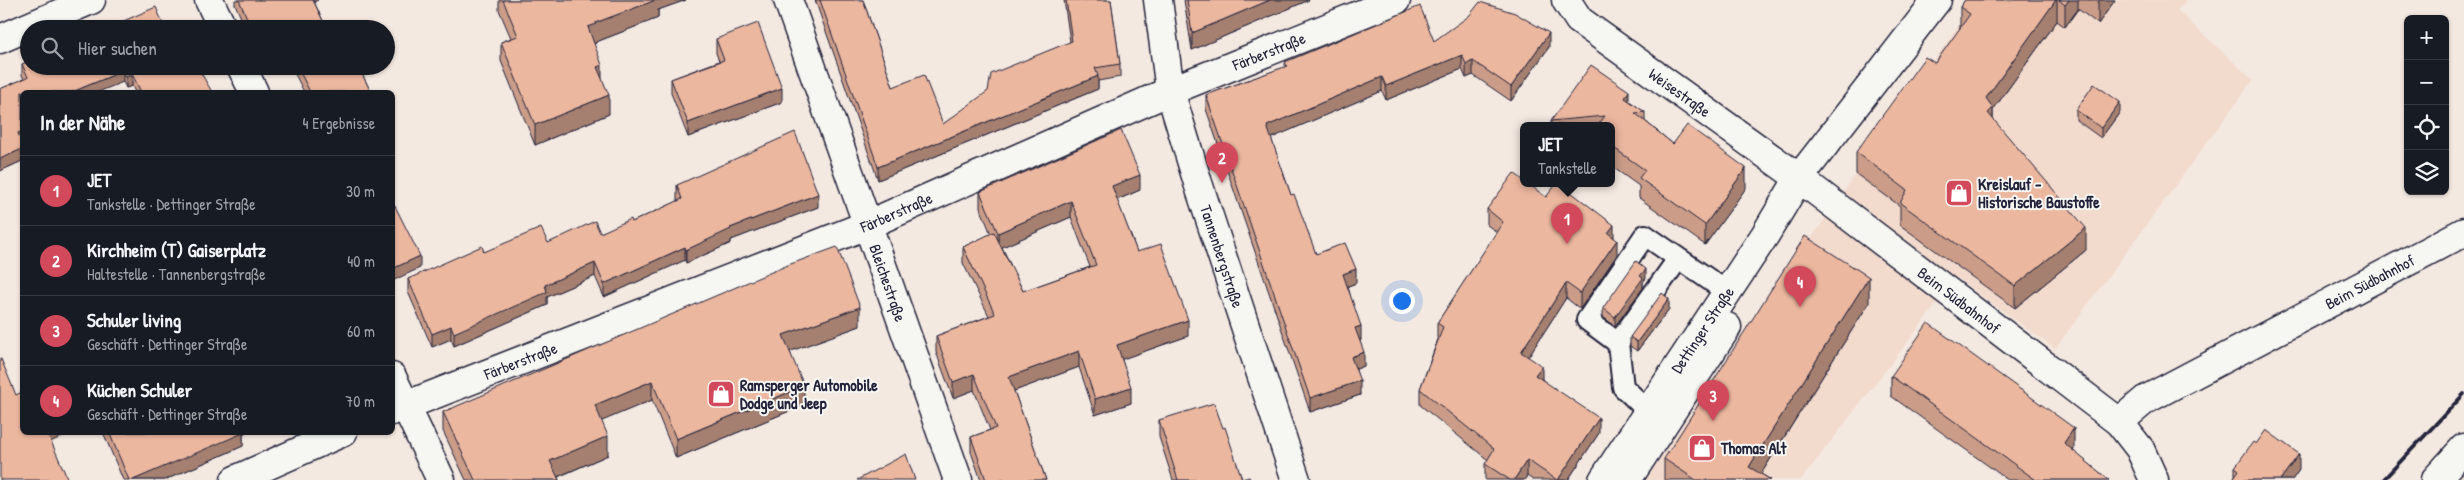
<!DOCTYPE html>
<html lang="de">
<head>
<meta charset="utf-8">
<style>
	body { margin:0; font-family:"Patrick Hand",sans-serif; background:#242831; color:#f1f3f6 }
	.controls { position:absolute; right:15px; top:15px; display:grid; overflow:hidden; border-radius:8px; box-shadow:0 1px 4px #0004 }
	.controls button { width:45px; height:45px; display:grid; place-items:center; padding:0; border:0; border-bottom:1px solid #363941; background:#171b24; color:#f1f3f6; font:25px sans-serif }
	.you { position:absolute; left:1401px; top:300px; width:18px; height:18px; margin:-12px; border:4px solid #fff; border-radius:50%; background:#1a73e8; box-shadow:0 0 0 8px #1a73e833 }
	.badge { display:grid; place-items:center; width:32px; height:32px; border-radius:50%; background:#d1495b; color:#fff; font-size:16px; font-weight:700 }
	.pin { position:absolute; translate:-50% -41px; filter:drop-shadow(0 1px 2px #0008) }
	.pin::after { content:''; position:absolute; top:26px; width:18px; height:15px; background:inherit; clip-path:polygon(0 0,100% 0,50% 100%) }
	.popup { position:absolute; left:1520px; top:122px; width:95px; height:65px; box-sizing:border-box; display:grid; place-content:center; border-radius:8px; background:#171b24; filter:drop-shadow(0 1px 4px #0005); font-size:16px; white-space:nowrap; color:#9ea1a6 }
	.popup b { font-size:19px; color:#f1f3f6 }
	.popup::after { content:''; position:absolute; left:50%; top:100%; margin-left:-10px; border:10px solid transparent; border-top-color:#171b24 }
	.list { margin:0; padding:0; list-style:none }
	h2 { display:flex; justify-content:space-between; align-items:center; height:65px; margin:0; padding:0 20px; font-size:21px }
	h2 small { font-size:16px; font-weight:400; color:#9ea1a6 }
	.list li { display:grid; grid-template-columns:32px 1fr auto; gap:15px; align-items:center; box-sizing:border-box; height:70px; padding:0 20px; border-top:1px solid #363941 }
	.list b { display:block; font-size:19px; white-space:nowrap }
	.list p { margin:0; font-size:16px; white-space:nowrap; color:#9ea1a6 }
	.list em { font-size:16px; font-style:normal; color:#9ea1a6 }
	.icon { flex:none; width:28px; height:28px; fill:none; stroke:currentColor; stroke-width:2; stroke-linecap:round; stroke-linejoin:round }
	.map { position:relative; flex:none; width:2464px; height:480px; overflow:hidden }
	.search { position:absolute; background:#171b24; box-shadow:0 1px 4px #0004; left:20px; top:20px; width:375px; height:55px; display:flex; align-items:center; gap:12px; box-sizing:border-box; padding:0 18px; border-radius:28px; color:#9ea1a6; font-size:19px }
	.panel { position:absolute; background:#171b24; box-shadow:0 1px 4px #0004; left:20px; top:90px; width:375px; height:345px; border-radius:8px }
	.map>svg:first-child { display:block }
</style>
</head>
<body>
<div class="map">
<svg width="2464" height="480" viewBox="0 0 2464 480">
	<rect width="100%" height="100%" fill="#f4e9e1"/>
	<filter id="ink" filterUnits="userSpaceOnUse"><feTurbulence type="fractalNoise" baseFrequency=".02" numOctaves="2"/><feDisplacementMap in="SourceGraphic" scale="10" xChannelSelector="R" yChannelSelector="G"/><feConvolveMatrix kernelMatrix="1 2 1 2 8 2 1 2 1" color-interpolation-filters="sRGB"/></filter>
	<g filter="url(#ink)">
		<!-- built -->
		<polygon fill="#f2dacd" points="1976,0 2187,0 2177,10 2253,80 2055,349 1957,278 1801,480 1645,480"/>
		<g fill="none" stroke-linecap="round" stroke-linejoin="round">
			<!-- lane casing -->
			<g stroke="#22223b" stroke-width="24">
				<g id="lane">
					<polyline points="1618,343 1678,259"/>
					<polyline points="1648,411 1623,387 1618,343 1587,320 1645,235 1727,292"/>
				</g>
			</g>
			<!-- street casing -->
			<g stroke="#22223b" stroke-width="31">
				<g id="street">
					<polyline points="209,0 223,29"/>
					<path id="s1" d="M 788,0 L 958,480"/>
					<path id="s2" d="M 1566,0 L 1579,20 L 1799,178 L 2119,422 L 2140,449 L 2154,480"/>
					<polyline points="0,39 91,0"/>
					<polyline points="241,66 254,92"/>
					<polyline points="392,377 441,480"/>
					<path id="s3" d="M 392,411 L 867,225 L 1170,91 L 1396,0"/>
					<path id="s4" d="M 2119,422 L 2145,400 L 2464,232"/>
					<polyline points="235,480 343,432"/>
					<polyline points="2435,480 2464,448"/>
				</g>
			</g>
			<!-- secondary casing -->
			<g stroke="#22223b" stroke-width="31">
				<g id="secondary">
					<path id="s5" d="M 1158,0 L 1170,91 L 1198,183 L 1296,480"/>
					<path id="s6" d="M 1603,480 L 1765,235 L 1799,178 L 1937,0"/>
					<polyline points="1627,480 1727,327"/>
				</g>
			</g>
			<!-- lane -->
			<use href="#lane" stroke="#f6f6f2" stroke-width="20"/>
			<!-- street -->
			<use href="#street" stroke="#f6f6f2" stroke-width="28"/>
			<!-- secondary -->
			<use href="#secondary" stroke="#f6f6f2" stroke-width="28"/>
			<!-- rail -->
			<polyline stroke="#22223b" stroke-width="4" points="2383,480 2464,394"/>
		</g>
		<!-- wall -->
		<g fill="#cb9d89" stroke="#22223b" fill-rule="evenodd">
			<polygon points="235,0 318,0 314,2 327,29 246,29 235,4"/>
			<polygon points="499,0 686,0 658,10 658,18 596,42 596,43 594,44 609,114 535,145 501,61 501,42 511,38 499,10"/>
			<polygon points="815,0 863,0 893,87 943,124 1070,42 1064,0 1111,0 1120,64 1120,77 1098,81 1098,89 878,180"/>
			<polygon points="1184,0 1309,0 1192,50"/>
			<polygon points="1965,0 2115,0 2098,24 2078,9 2065,27 2057,21 1993,110 1993,119 2086,250 2015,308 1900,225 1900,206 1856,174 1856,152 1935,63 1960,29 1960,7"/>
			<polygon points="716,39 782,102 688,137 671,93 671,79 719,61 716,53"/>
			<polygon points="1434,41 1549,47 1511,101 1473,75 1466,78 1462,69 1386,100 1382,91 1271,138 1291,195 1316,254 1356,283 1348,286 1361,340 1360,340 1364,366 1356,369 1360,395 1310,412 1206,109 1206,95 1285,67 1285,62"/>
			<polygon points="22,64 182,68 212,92 135,92 132,86 126,88 123,82 22,92 22,161 0,171 0,89 24,79 22,75"/>
			<polygon points="291,66 358,66 371,92 304,92"/>
			<polygon points="1629,101 1645,112 1645,121 1673,144 1746,188 1705,245 1639,198 1639,186 1611,166 1611,125 1551,125 1551,121"/>
			<polygon points="2076,110 2120,112 2101,138 2076,120"/>
			<polygon points="677,185 818,207 731,240 731,243 686,263 685,260 604,297 595,276 547,297 547,305 454,346 451,339 432,347 408,292 408,279 484,252 548,243 600,233 632,222 678,201 677,199"/>
			<path d="M 1140,190 L 1117,200 L 1137,252 L 1188,336 L 1122,359 L 1131,403 L 1095,415 L 1079,367 L 1014,391 L 1046,480 L 981,480 L 971,452 L 971,437 L 990,430 L 974,390 L 953,398 L 936,352 L 936,336 L 989,316 L 963,263 L 963,247 L 991,234 L 980,207 L 980,192 ZM 1071,217 L 1090,267 L 1023,291 L 1002,247 Z"/>
			<polygon points="1546,197 1614,238 1617,255 1580,309 1566,298 1528,357 1542,379 1599,433 1568,480 1533,480 1527,476 1524,480 1486,480 1485,479 1485,464 1488,460 1420,405 1420,389 1438,339 1437,338 1437,323 1497,232 1487,225 1487,209"/>
			<polygon points="1646,278 1643,282 1643,288 1615,326 1603,317 1603,308"/>
			<polygon points="1869,303 1761,474 1771,480 1664,480 1664,459"/>
			<polygon points="1669,309 1637,351 1630,346 1630,337"/>
			<polygon points="860,326 790,351 804,405 676,458 652,400 601,421 608,455 558,477 559,480 466,480 443,431 443,412"/>
			<polygon points="1891,376 2074,448 2073,451 2109,480 2008,480 1891,396"/>
			<polygon points="1159,420 1223,428 1242,479 1251,480 1173,480 1159,437"/>
			<polygon points="103,432 246,432 243,434 243,446 165,480 123,480"/>
			<polygon points="2256,444 2299,470 2292,480 2232,480 2235,476 2235,467"/>
		</g>
		<!-- shaded-wall -->
		<g fill="#a5806f" stroke="#22223b">
			<polygon points="655,0 686,0 658,10 658,18 596,42 596,43 588,46 588,27 595,23"/>
			<polygon points="1270,0 1309,0 1192,50 1192,33"/>
			<polygon points="2056,0 2057,0 2057,21 1993,110 1993,130 1988,135 1986,98"/>
			<polygon points="2069,0 2078,0 2078,9 2065,27 2065,5"/>
			<polygon points="2100,0 2115,0 2098,24 2098,2"/>
			<polygon points="1549,33 1549,47 1511,101 1511,87"/>
			<polygon points="1462,55 1462,69 1386,100 1386,86"/>
			<polygon points="1473,61 1473,75 1466,78 1466,64"/>
			<polygon points="602,65 602,84 597,67"/>
			<polygon points="266,66 277,66 266,71"/>
			<polygon points="123,71 123,82 98,92 72,92"/>
			<polygon points="132,74 132,86 126,88 126,77"/>
			<polygon points="1098,76 1098,89 878,180 878,167"/>
			<polygon points="1382,77 1382,91 1267,140 1267,126"/>
			<polygon points="782,88 782,102 688,137 688,123"/>
			<polygon points="1629,91 1629,111 1625,98"/>
			<polygon points="609,95 609,114 535,145 535,125"/>
			<polygon points="2120,102 2120,112 2101,138 2101,128"/>
			<polygon points="22,131 22,143 18,133"/>
			<polygon points="22,149 22,161 0,171 0,159"/>
			<polygon points="1746,168 1746,188 1705,245 1705,225"/>
			<polygon points="1140,175 1140,190 1112,202 1112,186"/>
			<polygon points="818,194 818,207 731,240 731,243 686,263 686,250 730,228"/>
			<polygon points="1071,201 1071,217 998,249 998,233"/>
			<polygon points="1614,225 1614,241 1608,233"/>
			<polygon points="2086,228 2086,250 2015,308 2015,286"/>
			<polygon points="1617,240 1617,255 1580,309 1580,293"/>
			<polygon points="685,247 685,260 604,297 604,284"/>
			<polygon points="420,256 420,268 392,281 392,269"/>
			<polygon points="595,263 595,276 547,297 547,305 454,346 454,333 545,285"/>
			<polygon points="1356,269 1356,283 1343,288 1343,274"/>
			<polygon points="1646,269 1646,278 1643,282 1643,288 1615,326 1615,317 1640,276"/>
			<polygon points="1869,277 1869,303 1757,480 1749,467"/>
			<polygon points="1566,283 1566,298 1521,368 1521,352"/>
			<polygon points="1669,299 1669,309 1637,351 1637,342"/>
			<polygon points="860,307 860,326 783,354 783,335"/>
			<polygon points="1188,320 1188,336 1117,361 1117,345"/>
			<polygon points="451,326 451,339 432,347 432,334"/>
			<polygon points="1361,326 1361,340 1355,342 1355,328"/>
			<polygon points="1079,351 1079,367 1009,393 1009,377"/>
			<polygon points="1364,352 1364,366 1351,371 1351,357"/>
			<polygon points="1542,366 1542,381 1535,375"/>
			<polygon points="974,374 974,390 953,398 953,382"/>
			<polygon points="652,381 652,400 595,424 595,405"/>
			<polygon points="1360,381 1360,395 1310,412 1310,398"/>
			<polygon points="804,386 804,405 676,458 676,439"/>
			<polygon points="1131,387 1131,403 1095,415 1095,399"/>
			<polygon points="1599,418 1599,433 1568,480 1558,480"/>
			<polygon points="2074,428 2074,448 2064,464 2064,443"/>
			<polygon points="46,432 72,432 46,444"/>
			<polygon points="239,432 246,432 243,434 243,446 165,480 133,480"/>
			<polygon points="608,436 608,455 550,480 550,461"/>
			<polygon points="2299,454 2299,470 2292,480 2280,480"/>
			<polygon points="1527,460 1527,476 1524,480 1514,480"/>
		</g>
		<!-- building -->
		<g fill="#ecb79f" stroke="#22223b">
			<polygon points="239,0 313,0 327,29 252,29"/>
			<polygon points="503,0 656,0 595,23 596,24 588,27 602,65 597,67 609,95 535,125 501,42 518,36"/>
			<polygon points="820,0 863,0 893,87 924,75 943,124 988,91 991,74 1072,41 1066,0 1111,0 1120,64 1095,68 1098,76 878,167"/>
			<polygon points="1187,0 1270,0 1192,33"/>
			<polygon points="1965,0 2056,0 1986,98 1993,108 1988,113 2086,228 2015,286 1900,203 1907,190 1856,152 1925,57 1935,63 1970,14 1960,7"/>
			<polygon points="2059,0 2069,0 2065,5"/>
			<polygon points="1480,2 1515,13 1549,33 1511,87 1473,61 1466,64 1462,55 1386,86 1382,77 1267,126 1291,195 1294,194 1316,254 1345,243 1356,269 1343,274 1361,326 1355,328 1364,352 1351,357 1360,381 1310,398 1206,95 1287,66 1285,62 1420,6 1434,41 1469,16"/>
			<polygon points="156,7 165,29 105,29"/>
			<polygon points="758,23 782,88 688,123 671,79 724,60 716,39"/>
			<polygon points="29,61 29,66 182,66 182,68 186,66 197,66 212,92 141,92 132,74 126,77 123,71 72,92 22,92 22,131 18,133 22,143 22,149 0,159 0,89 28,77 22,64"/>
			<polygon points="1591,65 1629,91 1625,98 1645,112 1635,113 1673,144 1687,125 1746,168 1705,225 1639,178 1645,170 1611,146 1611,125 1598,125 1605,116 1551,121"/>
			<polygon points="297,66 358,66 371,92 310,92"/>
			<polygon points="2094,84 2120,102 2101,128 2076,110"/>
			<polygon points="1121,130 1140,175 1112,186 1137,252 1161,244 1188,320 1117,345 1131,387 1095,399 1079,351 1009,377 1046,480 986,480 971,437 996,428 974,374 953,382 936,336 995,314 963,247 994,232 1023,291 1096,265 1071,201 998,233 980,192"/>
			<polygon points="795,132 818,194 730,228 731,229 686,250 685,247 604,284 595,263 545,285 547,292 454,333 451,326 432,334 408,279 482,246 484,252 541,228 548,243 595,221 600,233 631,219 632,222 682,199 677,185"/>
			<polygon points="1514,173 1523,180 1523,183 1527,183 1546,197 1557,183 1559,183 1614,225 1608,233 1617,240 1580,293 1566,283 1521,352 1542,366 1535,375 1599,418 1558,480 1557,480 1527,460 1514,480 1510,480 1485,464 1494,449 1420,389 1443,327 1437,323 1503,222 1487,209"/>
			<polygon points="395,206 420,256 392,269 392,207"/>
			<polygon points="1805,236 1869,277 1749,467 1771,480 1696,480 1664,459"/>
			<polygon points="837,247 860,307 783,335 804,386 676,439 652,381 595,405 608,436 550,461 559,480 475,480 443,412 788,265"/>
			<polygon points="1636,261 1646,269 1640,276 1643,278 1615,317 1603,308"/>
			<polygon points="1662,293 1669,299 1637,342 1630,337"/>
			<polygon points="1928,323 2074,428 2064,443 2109,480 2040,480 2039,479 2038,480 2036,480 1891,376"/>
			<polygon points="0,359 1,359 16,395 22,392 22,432 47,432 68,480 0,480"/>
			<polygon points="1214,403 1223,428 1225,427 1242,479 1249,477 1251,480 1178,480 1159,420"/>
			<polygon points="2266,430 2299,454 2280,480 2232,480 2239,470 2235,467 2253,442 2256,444"/>
			<polygon points="109,432 243,432 243,433 133,480 129,480"/>
			<polygon points="906,454 915,480 857,480"/>
		</g>
	</g>
	<!-- icons -->
	<defs>
		<g id="shop-square" transform="scale(1.4375)"><rect x="-9" y="-9" width="18" height="18" rx="4" fill="#d1495b" stroke="#f6f6f2"/><path d="M-5-2.5h2.3a2.7 3.5 0 0 1 5.4 0H5L5.5 6h-11ZM-1.5-2.5h3a1.5 2.3 0 0 0-3 0Z" fill="#fff"/></g>
	</defs>
	<g fill-rule="evenodd">
		<use href="#shop-square" x="1959" y="193"/>
		<use href="#shop-square" x="721" y="394"/>
		<use href="#shop-square" x="1702" y="448"/>
	</g>
	<g text-anchor="middle" stroke-width="4" stroke-linejoin="round" paint-order="stroke">
		<!-- street labels -->
		<g font-size="16" fill="#22223b" stroke="#f6f6f2">
			<text dy="6" stroke="none"><textPath href="#s3" startOffset="948">Färberstraße</textPath></text>
			<text dy="6" stroke="none"><textPath href="#s2" startOffset="148">Weisestraße</textPath></text>
			<text dy="6" stroke="none"><textPath href="#s3" startOffset="542">Färberstraße</textPath></text>
			<text dy="6" stroke="none"><textPath href="#s5" startOffset="265">Tannenbergstraße</textPath></text>
			<text dy="6" stroke="none"><textPath href="#s4" startOffset="288">Beim Südbahnhof</textPath></text>
			<text dy="6" stroke="none"><textPath href="#s1" startOffset="300">Bleichestraße</textPath></text>
			<text dy="6" stroke="none"><textPath href="#s2" startOffset="496">Beim Südbahnhof</textPath></text>
			<text dy="6" stroke="none"><textPath href="#s6" startOffset="180">Dettinger Straße</textPath></text>
			<text dy="6" stroke="none"><textPath href="#s3" startOffset="138">Färberstraße</textPath></text>
		</g>
		<!-- poi labels -->
		<g font-size="16" font-weight="bold" fill="#22223b" stroke="#f6f6f2" text-anchor="start">
			<text x="1978" y="190">Kreislauf -<tspan x="1978" dy="18">Historische Baustoffe</tspan></text>
			<text x="740" y="391">Ramsperger Automobile<tspan x="740" dy="18">Dodge und Jeep</tspan></text>
			<text x="1721" y="454">Thomas Alt</text>
		</g>
	</g>
</svg>
<div class="controls">
<button>+</button>
<button>−</button>
<button><svg class="icon" aria-label="locate" viewBox="0 0 24 24"><circle cx="12" cy="12" r="6"/><path d="M12 2v4M12 18v4M2 12h4M18 12h4"/></svg></button>
<button><svg class="icon" aria-label="layers" viewBox="0 0 24 24"><path d="M12 4l9 5-9 5-9-5zM3 14l9 5 9-5"/></svg></button>
</div>
<div class="you"></div>
<div class="pin badge" style="left:1567px;top:244px">1</div>
<div class="popup"><b>JET</b>Tankstelle</div>
<div class="pin badge" style="left:1222px;top:183px">2</div>
<div class="pin badge" style="left:1713px;top:421px">3</div>
<div class="pin badge" style="left:1800px;top:307px">4</div>
<div class="search"><svg class="icon" aria-label="search" viewBox="0 0 24 24"><circle cx="10" cy="10" r="6"/><path d="M15 15l6 6"/></svg>Hier suchen</div>
<section class="panel">
<h2>In der Nähe<small>4 Ergebnisse</small></h2>
<ul class="list">
<li><span class="badge">1</span><div><b>JET</b><p>Tankstelle · Dettinger Straße</p></div><em>30 m</em></li>
<li><span class="badge">2</span><div><b>Kirchheim (T) Gaiserplatz</b><p>Haltestelle · Tannenbergstraße</p></div><em>40 m</em></li>
<li><span class="badge">3</span><div><b>Schuler living</b><p>Geschäft · Dettinger Straße</p></div><em>60 m</em></li>
<li><span class="badge">4</span><div><b>Küchen Schuler</b><p>Geschäft · Dettinger Straße</p></div><em>70 m</em></li>
</ul>
</section>
</div>
</body>
</html>
